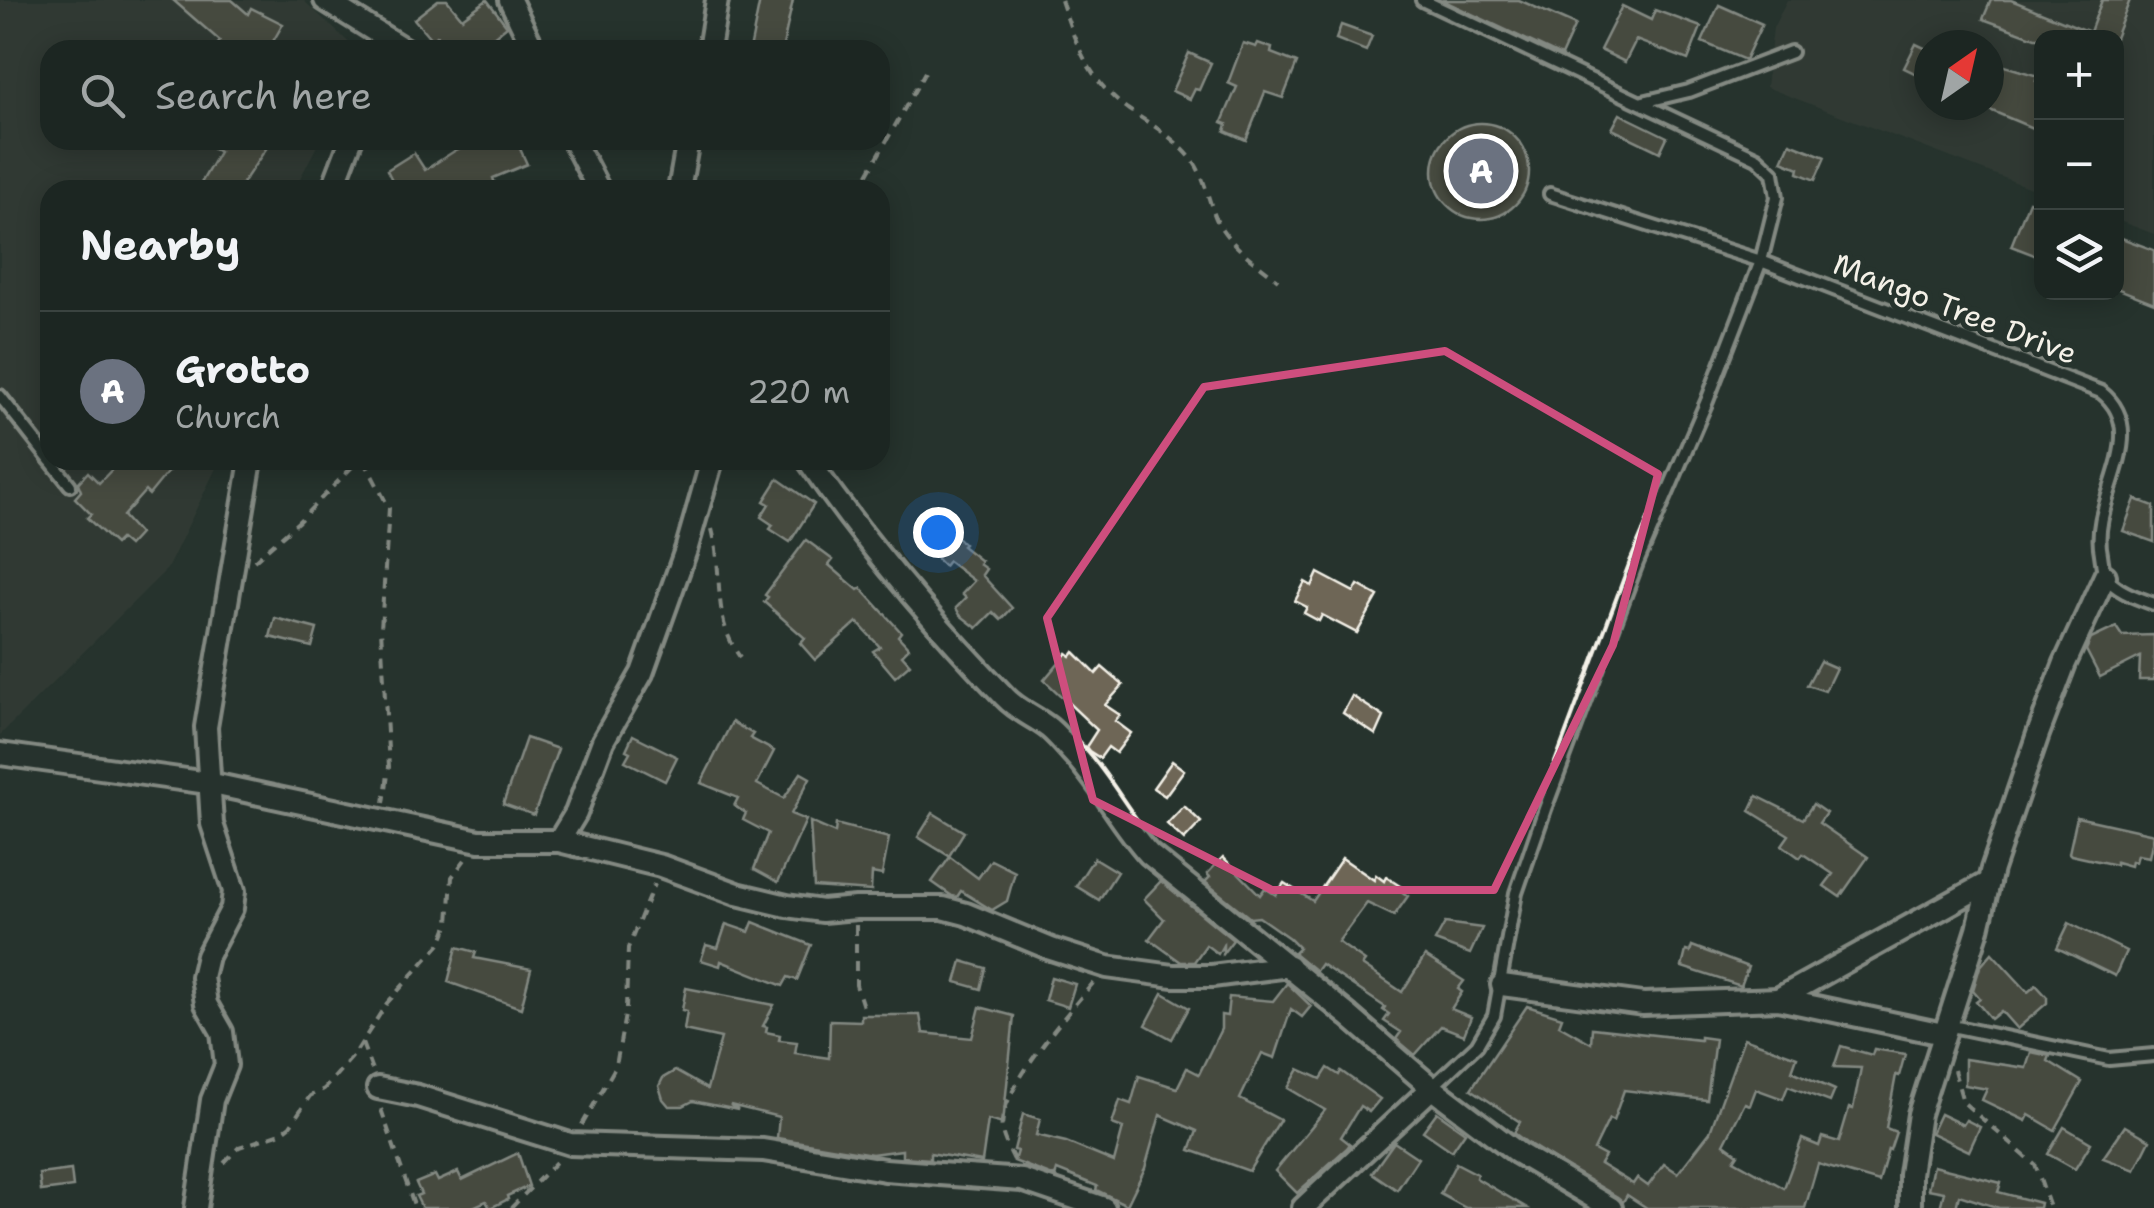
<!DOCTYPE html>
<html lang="en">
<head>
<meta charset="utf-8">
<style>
	body { margin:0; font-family:"Shantell Sans",sans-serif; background:#29322f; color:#f1f3f6 }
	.controls { position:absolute; right:30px; top:30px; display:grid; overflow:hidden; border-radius:20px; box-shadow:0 5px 25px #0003 }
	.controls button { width:90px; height:90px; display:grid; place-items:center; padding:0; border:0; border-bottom:2px solid #3a4340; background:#1c2622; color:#f1f3f6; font:50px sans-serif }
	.compass { position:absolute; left:1914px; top:30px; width:90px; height:90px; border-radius:50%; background:#1c2622; box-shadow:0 5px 25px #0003; rotate:34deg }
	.you { position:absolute; left:938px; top:532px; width:35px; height:35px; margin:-25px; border:8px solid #fff; border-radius:50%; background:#1a73e8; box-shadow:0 0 0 15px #1a73e833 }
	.badge { display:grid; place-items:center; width:65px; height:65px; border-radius:50%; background:#db2777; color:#fff; font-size:32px; font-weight:700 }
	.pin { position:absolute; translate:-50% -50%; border:5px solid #fff; box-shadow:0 2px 10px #0006 }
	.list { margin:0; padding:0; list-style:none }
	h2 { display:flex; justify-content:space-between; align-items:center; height:130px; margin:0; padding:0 40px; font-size:42px }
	h2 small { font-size:32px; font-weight:400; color:#a0a5a5 }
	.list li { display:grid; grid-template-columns:65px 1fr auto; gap:30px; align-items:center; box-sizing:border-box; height:160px; padding:0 40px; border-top:2px solid #3a4340 }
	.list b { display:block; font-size:38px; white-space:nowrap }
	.list p { margin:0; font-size:32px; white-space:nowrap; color:#a0a5a5 }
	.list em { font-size:32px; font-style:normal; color:#a0a5a5 }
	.icon { flex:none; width:55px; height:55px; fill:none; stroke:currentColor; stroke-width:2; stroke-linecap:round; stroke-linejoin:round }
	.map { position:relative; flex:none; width:2154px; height:1208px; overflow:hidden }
	.search { position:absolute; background:#1c2622; box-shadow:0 5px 25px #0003; left:40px; top:40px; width:850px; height:110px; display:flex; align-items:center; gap:25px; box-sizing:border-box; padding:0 35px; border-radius:30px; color:#a0a5a5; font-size:38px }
	.panel { position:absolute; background:#1c2622; box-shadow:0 5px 25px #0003; left:40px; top:180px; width:850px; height:290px; border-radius:30px }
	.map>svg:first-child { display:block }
</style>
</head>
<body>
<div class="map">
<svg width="2154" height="1208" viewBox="0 0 2154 1208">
	<rect width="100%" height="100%" fill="#26332d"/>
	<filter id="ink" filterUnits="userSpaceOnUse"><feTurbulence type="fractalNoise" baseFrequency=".01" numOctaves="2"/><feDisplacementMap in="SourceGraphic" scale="20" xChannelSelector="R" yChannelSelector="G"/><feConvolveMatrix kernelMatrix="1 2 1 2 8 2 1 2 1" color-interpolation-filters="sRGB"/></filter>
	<g filter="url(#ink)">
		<!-- built -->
		<g fill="#3c423a" fill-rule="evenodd">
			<polygon points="0,0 303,0 357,50 50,50 50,140 320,140 294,190 50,190 50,460 220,460 167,569 0,735"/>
			<path d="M 1787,0 L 2154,0 L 2154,234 L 2117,220 L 2116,38 L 2042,38 L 2041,192 L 1766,87 L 1773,28 ZM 1929,45 L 1989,45 L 1989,105 L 1929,105 Z"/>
		</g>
		<!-- building -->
		<g fill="#6e6657" stroke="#f4f1e8" stroke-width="2.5">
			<polygon points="173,0 232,0 248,14 251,8 283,24 268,50 214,50 220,41"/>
			<polygon points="438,0 447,0 462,18 487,0 507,26 477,50 448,50 437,36 432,40 414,19"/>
			<polygon points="760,0 793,0 782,50 750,50"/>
			<polygon points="1442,0 1519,0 1575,25 1561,56"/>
			<polygon points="1991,0 2011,0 2090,32 2102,0 2130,0 2115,38 2035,38 1983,19"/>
			<polygon points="1719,5 1762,24 1745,60 1702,42"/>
			<polygon points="1622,6 1651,20 1655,10 1701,27 1688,60 1636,40 1625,62 1600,50"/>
			<polygon points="1341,25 1372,36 1366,51 1336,39"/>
			<polygon points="1243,43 1256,47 1258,43 1272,48 1271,53 1297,63 1283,98 1265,92 1246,140 1225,131 1227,124 1222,122 1237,87 1228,83"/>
			<polygon points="1916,44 1929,50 1929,80 1904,68"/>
			<polygon points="1189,53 1211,63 1199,90 1195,89 1190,99 1172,91"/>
			<polygon points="1998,64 2038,76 2036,81 2042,83 2042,132 1978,105 1989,105 1989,72 1994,74"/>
			<polygon points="1620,114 1667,137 1660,152 1612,129"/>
			<circle cx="1481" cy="171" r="48"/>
			<polygon points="201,140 272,140 238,190 197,190 219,152"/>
			<polygon points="480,140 516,140 527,164 493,178 497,190 397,190 387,170 414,153 425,170 456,150"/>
			<polygon points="1790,143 1825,157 1815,180 1798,173 1799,168 1782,161"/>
			<polygon points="2029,201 2042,206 2042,258 2011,246"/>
			<polygon points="2116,236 2154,250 2154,303 2116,288"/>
			<polygon points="121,460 162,460 171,468 149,495 145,491 123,516 139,534 128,546 120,539 115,544 87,518 91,514 75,498 81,491 78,483 88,472 99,483"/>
			<polygon points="778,479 814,504 790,542 770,529 773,525 761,517 769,504 764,501"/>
			<polygon points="2135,499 2154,506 2154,542 2123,531"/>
			<polygon points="937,517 964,544 962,546 981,561 979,564 986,569 982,575 1012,608 1001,620 993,612 977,628 960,615 956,608 966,598 962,594 974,581 948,561 944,566 917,538"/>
			<polygon points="806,540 833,560 829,565 858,590 861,588 901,632 898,636 909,648 902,655 910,664 895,677 873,651 880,647 857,622 815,660 800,643 805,638 764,602 768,597 765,595"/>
			<polygon points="1318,573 1354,592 1358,585 1378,596 1357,633 1322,615 1319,621 1304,613 1307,607 1295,601 1305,582 1312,586"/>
			<polygon points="275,618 317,629 312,647 270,637"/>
			<polygon points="2116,627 2122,636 2154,635 2154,680 2139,680 2140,657 2100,677 2086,650 2091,639"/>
			<polygon points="1074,652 1096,674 1102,667 1123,685 1105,705 1120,715 1115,721 1131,733 1116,753 1108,747 1100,758 1089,751 1086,747 1097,730 1044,680 1065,655 1067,653 1071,656"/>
			<polygon points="1820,661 1836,668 1825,691 1807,685"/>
			<polygon points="1352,696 1384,717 1376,735 1343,713"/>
			<polygon points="732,722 753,734 750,738 774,751 757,784 784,798 801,773 810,778 791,814 806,820 778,882 754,869 768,833 743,820 746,813 734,806 738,798 701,783"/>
			<polygon points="633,735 677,757 665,781 625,761 630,752 626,750"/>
			<polygon points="526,738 558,749 534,815 503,804"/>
			<polygon points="1172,761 1184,770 1165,796 1153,788"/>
			<polygon points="1757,796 1803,819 1813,804 1826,813 1819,823 1868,857 1840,897 1824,886 1833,874 1803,854 1800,858 1782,845 1789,835 1750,811"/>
			<polygon points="1184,806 1201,822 1184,840 1167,824"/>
			<polygon points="933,813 964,832 949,856 918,837"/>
			<polygon points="2077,817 2154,834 2149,857 2137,855 2135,862 2131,861 2130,866 2116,862 2116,865 2071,855 2069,853"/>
			<polygon points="810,822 835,833 836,824 889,838 882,875 872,873 871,891 814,887"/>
			<polygon points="950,857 978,878 991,860 1015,872 1007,901 992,910 961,891 957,897 952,896 932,882"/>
			<polygon points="1223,857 1260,895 1265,888 1276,895 1284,883 1313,901 1342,858 1374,880 1376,875 1384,881 1386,877 1400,886 1398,889 1408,896 1394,916 1367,903 1338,942 1365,961 1362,965 1402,992 1425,956 1464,981 1458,989 1462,992 1451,1009 1471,1017 1464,1035 1441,1026 1415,1055 1396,1039 1401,1032 1384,1021 1389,1014 1383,1010 1385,1007 1321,964 1316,971 1294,953 1299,948 1289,938 1259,917 1250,918 1205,882 1210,877 1207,874"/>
			<polygon points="1094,858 1117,872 1099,900 1076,886"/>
			<polygon points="1161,881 1233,940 1223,953 1223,945 1218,954 1206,945 1194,962 1181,962 1149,939 1164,919 1144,899"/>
			<polygon points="753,922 811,945 797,980 788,977 783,986 721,961 720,966 701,960 706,945 718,948 726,924 749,932"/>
			<polygon points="1445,923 1482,928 1470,954 1435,941"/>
			<polygon points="2069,923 2126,951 2115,976 2057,948"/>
			<polygon points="1692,946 1748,967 1741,986 1682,967 1686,951 1690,952"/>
			<polygon points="457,947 476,952 474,958 531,969 521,1008 448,982"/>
			<polygon points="1992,953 2028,992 2036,985 2047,997 2047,1003 2017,1029 2001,1011 1991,1019 1976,1001 1980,998 1973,990 1980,967"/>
			<polygon points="962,961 986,968 981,989 956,982"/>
			<polygon points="1051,977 1075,984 1068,1007 1045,1000"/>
			<polygon points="1287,983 1311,1006 1302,1017 1291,1009 1275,1058 1262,1053 1240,1099 1280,1120 1249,1171 1190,1150 1197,1131 1160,1115 1145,1168 1127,1205 1096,1190 1097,1186 1057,1170 1055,1177 1014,1161 1017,1151 1014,1150 1023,1114 1040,1119 1036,1135 1066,1142 1114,1162 1123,1128 1112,1124 1120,1100 1131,1104 1139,1076 1177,1088 1187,1068 1199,1074 1221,1029 1221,1015 1227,1016 1229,997 1273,1001"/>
			<polygon points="686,988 774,1005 763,1026 767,1027 766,1032 780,1035 779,1040 797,1042 795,1053 829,1058 830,1020 861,1021 861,1015 920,1015 923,1033 972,1038 980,1007 1014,1016 1003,1124 988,1120 982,1162 930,1153 930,1159 902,1157 902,1150 872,1154 777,1138 779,1117 730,1105 738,1110 693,1101 683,1106 669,1106 663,1099 659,1086 663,1078 675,1071 707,1089 721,1038 684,1030 687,1011 682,1010"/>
			<polygon points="1163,993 1189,1008 1172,1039 1146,1025"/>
			<polygon points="1527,1006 1562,1017 1559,1025 1591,1043 1592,1028 1700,1040 1700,1037 1715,1039 1707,1100 1624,1090 1613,1121 1609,1119 1594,1150 1605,1156 1600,1164 1633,1184 1637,1178 1648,1186 1664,1164 1678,1173 1710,1132 1744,1038 1797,1057 1792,1071 1835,1090 1830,1102 1788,1086 1783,1099 1756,1089 1750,1105 1745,1103 1724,1144 1738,1154 1734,1160 1784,1188 1802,1139 1819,1146 1822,1137 1839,1142 1849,1108 1853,1109 1861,1068 1834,1067 1841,1046 1872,1055 1874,1049 1905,1054 1899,1076 1896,1075 1886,1128 1896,1132 1890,1150 1888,1149 1879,1182 1818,1164 1805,1208 1647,1208 1627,1195 1623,1202 1526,1142 1514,1133 1520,1122 1471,1089"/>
			<polygon points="2031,1052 2050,1056 2048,1061 2082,1082 2055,1130 2029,1115 2026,1121 1982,1100 1987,1089 1965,1085 1965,1059 2026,1068"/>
			<polygon points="1328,1068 1339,1075 1341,1071 1380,1099 1369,1112 1360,1106 1341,1137 1350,1144 1347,1148 1297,1193 1275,1171 1325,1110 1288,1088 1299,1069 1321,1079"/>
			<polygon points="1437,1112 1465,1132 1452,1151 1423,1131"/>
			<polygon points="1940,1114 1963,1125 1966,1120 1980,1127 1969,1151 1931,1133"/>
			<polygon points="2125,1126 2150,1140 2135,1170 2103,1158"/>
			<polygon points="2064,1127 2091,1143 2075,1169 2048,1154"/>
			<polygon points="1394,1142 1418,1158 1397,1190 1372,1173"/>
			<polygon points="518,1153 529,1186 507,1196 508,1199 490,1208 486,1201 471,1208 422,1208 416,1196 421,1194 416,1183 435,1175 438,1181 458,1172 462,1180"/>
			<polygon points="1456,1163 1477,1174 1476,1178 1527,1208 1466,1208 1440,1194"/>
			<polygon points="1933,1166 2001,1183 1998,1192 2040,1203 2039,1208 1999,1208 1959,1195 1956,1208 1940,1208 1944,1192 1928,1189"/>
			<polygon points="71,1170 73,1187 41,1191 39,1174"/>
		</g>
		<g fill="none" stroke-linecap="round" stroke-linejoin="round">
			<!-- lane casing -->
			<g stroke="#f4f1e8" stroke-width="18">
				<g id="lane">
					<polyline points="1422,0 1757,158 1773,173 1777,197 1761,261 1707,401 1637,563 1545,809 1516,893 1494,1016 1477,1045 1432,1087"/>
					<polyline points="1643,102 1689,91 1791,52"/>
					<path d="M 1550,194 L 1761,261 L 2101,392 C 2154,434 2089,499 2101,554 C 2102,561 2103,572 2106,577 C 2117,592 2138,598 2154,604"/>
					<polyline points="0,396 50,460"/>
					<polyline points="50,460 70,485"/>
					<polyline points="1947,1025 2109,1059 2154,1055"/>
				</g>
			</g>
			<!-- street casing -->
			<g stroke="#f4f1e8" stroke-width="28">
				<g id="street">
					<polyline points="325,0 405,50"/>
					<polyline points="510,0 534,50"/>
					<polyline points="709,50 717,0"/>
					<polyline points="573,140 599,190"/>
					<polyline points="332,190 351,140"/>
					<polyline points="679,190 688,140"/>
					<path d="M 808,460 C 867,545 933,623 1005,697 C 1018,711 1034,716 1049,728 C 1056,734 1064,743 1070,750 C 1101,782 1119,821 1149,854 L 1349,1016 L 1432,1088 L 1518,1153 L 1611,1208"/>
					<polyline points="0,754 208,783 479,841 559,841 661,866 737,894 787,906 822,911 856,908 943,908 966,914 1051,949 1107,967 1173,976 1212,976 1289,966"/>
					<polyline points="559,841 576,813 603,741 642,673 687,547 712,460"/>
					<polyline points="1502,985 1643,1004 1778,999 1943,1034"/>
					<polyline points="1778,999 1989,882"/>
					<polyline points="378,1088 418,1096 570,1144 763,1150 885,1170 1022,1180 1104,1208"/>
					<polyline points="196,1208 212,1100 226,1065 222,1032 206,1004 202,977 207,956 232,908 234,891 212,824 206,727 251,460"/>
					<polyline points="1303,1208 1432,1088"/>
					<polyline points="1910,1208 1910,1174 1919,1114 1978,929 1992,869 2038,734 2065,663 2105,576"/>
				</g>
			</g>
			<!-- path -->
			<g stroke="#f4f1e8" stroke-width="4" stroke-dasharray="10 8" stroke-linecap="butt">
				<path d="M 1061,0 C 1075,43 1090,83 1129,110 C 1152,125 1172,136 1190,157 C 1205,175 1208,201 1217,221 C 1230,246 1257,263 1278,280"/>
				<polyline points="859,190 925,72"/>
				<polyline points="364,460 389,508 381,629 389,767 384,803"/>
				<path d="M 712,529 C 724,575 711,617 740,657"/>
				<polyline points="254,561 298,522 359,460"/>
				<polyline points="856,925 856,985 865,1013"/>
				<polyline points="362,1043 372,1070"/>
				<polyline points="1954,1070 1963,1102 2035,1165 2050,1208"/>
				<polyline points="381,1109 415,1208"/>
				<polyline points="582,1125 616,1066 626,1009 628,948 654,884"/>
				<path d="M 1014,1160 C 1010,1151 1004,1141 1002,1131 C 995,1095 1071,1009 1094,982"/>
				<polyline points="224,1163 239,1147 281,1133 290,1126 310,1096 324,1089 354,1055 387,1003 441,943 449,923 452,877 467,857"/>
				<polyline points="511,1208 557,1161"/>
			</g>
			<!-- lane -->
			<use href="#lane" stroke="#26332d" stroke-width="10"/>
			<!-- street -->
			<use href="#street" stroke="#26332d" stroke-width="20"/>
		</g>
	</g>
	<!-- marked area -->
	<path d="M0 0H2154V1208H0ZM 1445,351 L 1658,474 L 1613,645 L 1494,890 L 1272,890 L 1093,800 L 1047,618 L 1204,387 Z" fill="#26332d" fill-opacity=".55" fill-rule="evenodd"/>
	<path fill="none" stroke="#ce4e7e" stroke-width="8" stroke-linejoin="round" d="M 1445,351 L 1658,474 L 1613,645 L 1494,890 L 1272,890 L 1093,800 L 1047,618 L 1204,387 Z"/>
	<g text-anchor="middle" stroke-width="10" stroke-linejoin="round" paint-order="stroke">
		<!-- street labels -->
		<g font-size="30" fill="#f4f1e8" stroke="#26332d">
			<text transform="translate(1955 309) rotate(21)" y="10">Mango Tree Drive</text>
		</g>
	</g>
</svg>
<div class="controls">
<button>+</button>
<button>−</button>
<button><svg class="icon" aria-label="layers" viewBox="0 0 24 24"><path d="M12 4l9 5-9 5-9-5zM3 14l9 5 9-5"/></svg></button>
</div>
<svg class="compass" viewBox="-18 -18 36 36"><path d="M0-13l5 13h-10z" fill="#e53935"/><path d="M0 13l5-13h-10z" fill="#a0a5a5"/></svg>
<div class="you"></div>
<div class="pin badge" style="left:1481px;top:171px;background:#6b7280">A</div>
<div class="search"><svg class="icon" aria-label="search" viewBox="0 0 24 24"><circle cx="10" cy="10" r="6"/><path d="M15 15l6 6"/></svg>Search here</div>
<section class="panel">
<h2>Nearby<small></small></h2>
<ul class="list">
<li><span class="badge" style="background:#6b7280">A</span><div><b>Grotto</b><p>Church</p></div><em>220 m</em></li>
</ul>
</section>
</div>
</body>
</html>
